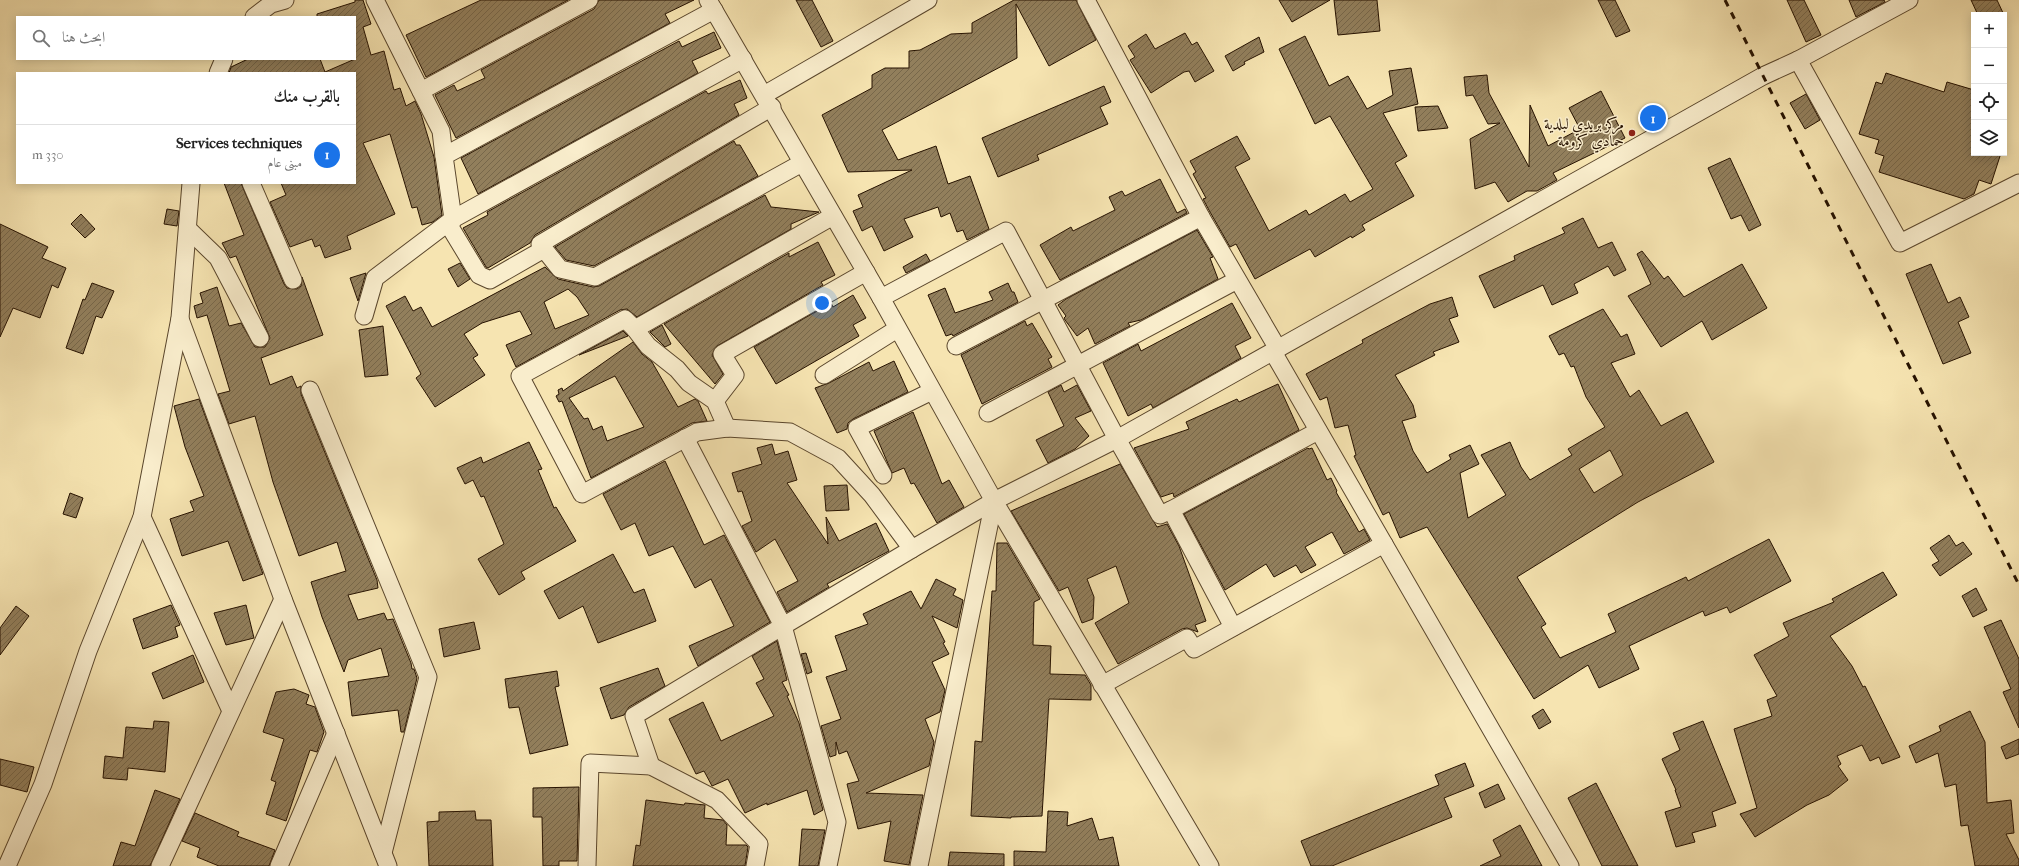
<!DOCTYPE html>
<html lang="ar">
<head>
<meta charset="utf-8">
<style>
	body { margin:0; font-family:"IM FELL French Canon",Amiri,serif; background:#f6f6f6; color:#222; direction:rtl }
	.controls { position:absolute; right:12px; top:12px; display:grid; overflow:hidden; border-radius:0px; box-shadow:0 2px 10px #0003 }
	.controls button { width:36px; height:36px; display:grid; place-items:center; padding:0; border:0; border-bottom:1px solid #e0e0e0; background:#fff; color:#222; font:20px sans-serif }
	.you { position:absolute; left:822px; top:303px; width:14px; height:14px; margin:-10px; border:3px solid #fff; border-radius:50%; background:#1a73e8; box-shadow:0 0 0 6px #1a73e833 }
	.badge { display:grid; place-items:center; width:26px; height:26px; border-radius:50%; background:#1a73e8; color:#fff; font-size:13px; font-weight:700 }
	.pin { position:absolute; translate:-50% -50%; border:2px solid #fff; box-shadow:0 1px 4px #0006 }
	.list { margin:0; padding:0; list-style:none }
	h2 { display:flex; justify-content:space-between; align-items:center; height:52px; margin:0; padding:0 16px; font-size:17px }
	h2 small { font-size:13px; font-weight:400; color:#767676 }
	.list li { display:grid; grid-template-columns:26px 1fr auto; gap:12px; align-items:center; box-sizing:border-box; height:60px; padding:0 16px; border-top:1px solid #e0e0e0 }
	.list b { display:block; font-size:15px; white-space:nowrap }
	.list p { margin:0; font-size:13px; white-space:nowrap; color:#767676 }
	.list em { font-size:13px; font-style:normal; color:#767676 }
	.icon { flex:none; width:22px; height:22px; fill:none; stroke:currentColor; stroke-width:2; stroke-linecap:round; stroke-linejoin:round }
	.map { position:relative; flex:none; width:2019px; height:866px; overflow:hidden; direction:ltr }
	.search { position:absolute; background:#fff; box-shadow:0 2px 10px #0003; left:16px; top:16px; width:340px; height:44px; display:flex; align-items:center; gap:10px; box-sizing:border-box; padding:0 14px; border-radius:0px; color:#767676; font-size:15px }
	.panel { position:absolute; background:#fff; box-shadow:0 2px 10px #0003; left:16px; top:72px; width:340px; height:112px; border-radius:0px; direction:rtl }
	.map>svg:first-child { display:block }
</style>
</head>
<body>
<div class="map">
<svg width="2019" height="866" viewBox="0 0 2019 866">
	<defs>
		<pattern id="building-hatch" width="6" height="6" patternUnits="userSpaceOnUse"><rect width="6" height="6" fill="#927f5c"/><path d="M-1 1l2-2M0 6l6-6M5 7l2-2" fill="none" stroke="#77674a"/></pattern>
	</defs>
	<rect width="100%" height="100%" fill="#f6e4b1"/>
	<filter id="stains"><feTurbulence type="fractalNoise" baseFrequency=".005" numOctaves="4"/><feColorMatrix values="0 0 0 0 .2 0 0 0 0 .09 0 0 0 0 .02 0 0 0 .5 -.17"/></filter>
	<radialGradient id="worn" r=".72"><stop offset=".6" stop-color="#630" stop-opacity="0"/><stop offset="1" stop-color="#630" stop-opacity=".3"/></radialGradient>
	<!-- building -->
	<g fill="url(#building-hatch)" stroke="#261200" fill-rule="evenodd">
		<polygon points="355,0 363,0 371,24 363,27 371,55 384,51 394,90 400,88 406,106 415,101 421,114 434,157 442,215 433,222 422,225 417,207 412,208 390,134 363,143 395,214 347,236 351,249 325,258 320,245 315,247 312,239 290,247 270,202 286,195 281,183 355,183 355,73 229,73 231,67 248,59 320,59 325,72 355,59 355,17 317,17 317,14 355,2"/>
		<polygon points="481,0 568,0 426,77 406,35"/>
		<polygon points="599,0 694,0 665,14 670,23 456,138 435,95 454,85 457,91 485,78 481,70 594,9"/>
		<polygon points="796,0 812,0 833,41 821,47"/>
		<polygon points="1014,0 1076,0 1096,40 1049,66 1016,4 1017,58 882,130 898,160 936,146 948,184 970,176 989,229 967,240 963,230 957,232 950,213 941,217 938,207 904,219 913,237 884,251 872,226 862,231 853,211 863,207 858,195 912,170 848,172 822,115 872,88 872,75 885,68 909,68 909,51 920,50 951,34 972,33 972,23"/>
		<polygon points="1279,0 1330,0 1292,22"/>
		<polygon points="1334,0 1377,0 1380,31 1338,35"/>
		<polygon points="1598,0 1615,0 1630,31 1616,37"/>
		<polygon points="1787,0 1804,0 1821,35 1806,42"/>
		<polygon points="1849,0 1884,0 1885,2 1856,17"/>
		<polygon points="1971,0 1997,0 2004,15 1978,15"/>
		<polygon points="714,32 721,48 692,61 698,73 478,194 461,158 679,41 682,47"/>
		<polygon points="1185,33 1192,45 1197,42 1214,71 1195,82 1189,71 1184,72 1151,93 1130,60 1135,57 1128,46 1146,34 1155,49"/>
		<polygon points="1305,36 1329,86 1348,76 1367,109 1393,95 1389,71 1411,68 1418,104 1383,113 1407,156 1395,163 1414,196 1362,225 1365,230 1352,238 1351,236 1315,257 1310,249 1255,279 1236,244 1230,247 1210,212 1203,199 1206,198 1193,174 1196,172 1190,161 1237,136 1250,159 1235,167 1269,231 1306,210 1309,215 1345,194 1350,202 1373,189 1330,116 1315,124 1279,49"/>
		<polygon points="1259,37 1264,52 1244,62 1245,64 1233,71 1225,56"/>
		<polygon points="1886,73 1944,92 1947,82 1974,90 1974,153 2001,153 1991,184 1979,180 1974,194 1964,199 1879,172 1884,156 1875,153 1879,140 1859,134 1876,82 1882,84"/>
		<polygon points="1487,75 1489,93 1529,167 1530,105 1548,146 1580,129 1569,108 1601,91 1625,138 1553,173 1557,180 1537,191 1527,191 1508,202 1495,182 1475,189 1470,139 1500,123 1488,124 1473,95 1466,96 1464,77"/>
		<polygon points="740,80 747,98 734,104 739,115 535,235 530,243 488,268 486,267 463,228 488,215 487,212 706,91 708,94"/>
		<polygon points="1104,86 1111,102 1100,107 1108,124 1037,155 1039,160 998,177 982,138"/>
		<polygon points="1806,94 1820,120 1805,129 1790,103"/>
		<polygon points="1438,106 1448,128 1418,131 1415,107"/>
		<polygon points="734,141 736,145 740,145 758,176 594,266 566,260 555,247"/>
		<polygon points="1730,158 1761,225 1749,231 1741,215 1731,219 1708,168"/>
		<polygon points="1160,179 1177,213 1185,209 1187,213 1060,280 1040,245 1071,227 1073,231 1115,210 1109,197 1122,191 1125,196"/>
		<polygon points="224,183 241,183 284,284 287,288 297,289 301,286 302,277 323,335 261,358 270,385 292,376 297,388 301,386 301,394 377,580 378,588 348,595 358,620 384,613 387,620 393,619 411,663 412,669 414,669 417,678 404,732 401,732 398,710 352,716 348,682 389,676 381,648 348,660 344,672 322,617 311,582 346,571 337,542 299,556 273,482 255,416 229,424 218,394 230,391 207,315 197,318 194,306 203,303 200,293 217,287 229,326 241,323 255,347 265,347 270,338 236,256 230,258 222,243 244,235"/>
		<path d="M 765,195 L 771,207 L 819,212 L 791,224 L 791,229 L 637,317 L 627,309 L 620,310 L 516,367 L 506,345 L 532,334 L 520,311 L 482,323 L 464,334 L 478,355 L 473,358 L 485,375 L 435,407 L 416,378 L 421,374 L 386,306 L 405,296 L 413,311 L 421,307 L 432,327 L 545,267 L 558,279 L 593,287 L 599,286 ZM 568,289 L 577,297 L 589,315 L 555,329 L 544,302 Z"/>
		<polygon points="167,209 179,211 177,226 164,224"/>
		<polygon points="81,214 95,229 85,238 71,224"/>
		<polygon points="1583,218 1598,248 1612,242 1626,270 1614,276 1608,266 1574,284 1578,293 1552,305 1543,285 1494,308 1479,276 1515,260 1514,256 1565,233 1562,228"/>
		<polygon points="0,224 48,247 42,258 66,268 58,288 52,285 40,318 13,308 0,337"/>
		<polygon points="1197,230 1213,257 1210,258 1218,279 1141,320 1128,323 1130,326 1095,344 1088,328 1077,336 1065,320 1064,318 1066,316 1058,305 1066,299"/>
		<polygon points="818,242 835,275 821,282 823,285 717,346 712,355 723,374 715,384 664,324 789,253 789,257"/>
		<polygon points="1642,251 1664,279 1668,276 1684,297 1742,264 1767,308 1712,340 1702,321 1661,347 1628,296 1651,284 1637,254"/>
		<polygon points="926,254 930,261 906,273 903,267"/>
		<polygon points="460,263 470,279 458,287 448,269"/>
		<polygon points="1931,264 1948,303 1960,297 1969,317 1958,322 1971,353 1943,364 1906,274"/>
		<polygon points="366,273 358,301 350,278"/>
		<polygon points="92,283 114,291 102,318 96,316 83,354 66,348 83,299 85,300"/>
		<polygon points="1008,283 1012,292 1014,292 1018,302 953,336 952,334 946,336 928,295 945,288 955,313 993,300 989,292"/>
		<polygon points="853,295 866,318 853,325 859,336 776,384 754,347 831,303 833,307"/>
		<path d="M 1452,297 L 1458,316 L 1449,319 L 1459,342 L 1433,352 L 1435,355 L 1395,375 L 1413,405 L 1416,417 L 1402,421 L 1413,451 L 1427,473 L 1451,459 L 1449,455 L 1470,445 L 1479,464 L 1460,473 L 1468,518 L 1506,495 L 1481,455 L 1510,442 L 1521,467 L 1530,480 L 1572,455 L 1568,449 L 1605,427 L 1586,397 L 1574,366 L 1571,367 L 1564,353 L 1559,355 L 1549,336 L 1603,309 L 1621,337 L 1627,334 L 1635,354 L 1611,363 L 1630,397 L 1639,390 L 1661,426 L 1687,412 L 1714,462 L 1638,502 L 1517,577 L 1546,624 L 1541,627 L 1560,658 L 1616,632 L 1608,614 L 1686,577 L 1688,581 L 1769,539 L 1791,581 L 1730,613 L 1727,607 L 1705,616 L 1703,611 L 1629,646 L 1639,669 L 1599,688 L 1588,665 L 1534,699 L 1427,527 L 1400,538 L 1389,512 L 1383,515 L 1354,456 L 1356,455 L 1348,425 L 1335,428 L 1327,397 L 1320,400 L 1306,374 L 1363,343 L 1362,340 L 1430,304 ZM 1610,450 L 1623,475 L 1594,493 L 1579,469 Z"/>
		<polygon points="1232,303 1251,338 1235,346 1241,358 1153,408 1151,404 1128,416 1103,363 1138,344 1141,351"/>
		<polygon points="1025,321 1027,326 1032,323 1052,357 1048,359 1052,367 982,404 961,355"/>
		<polygon points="662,325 671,344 665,347 650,332"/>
		<polygon points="383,326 388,375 365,377 359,330"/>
		<polygon points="623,331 628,336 579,355"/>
		<path d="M 633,342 L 642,354 L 652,362 L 678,407 L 695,399 L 698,401 L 707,421 L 692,423 L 591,478 L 562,401 L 559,402 L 556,396 L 559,394 L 558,390 L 562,388 L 563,391 ZM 615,376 L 644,427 L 607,441 L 602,426 L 593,430 L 588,418 L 584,419 L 569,398 Z"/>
		<polygon points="894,361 908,392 853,419 848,423 847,429 837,433 815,388 829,383 869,362 873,371"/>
		<polygon points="1278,384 1299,430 1174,497 1173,493 1161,497 1134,448 1189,429 1186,422 1237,399 1239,402"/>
		<polygon points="1061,385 1064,392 1077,385 1091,411 1075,418 1089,436 1075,449 1048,463 1036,440 1064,426 1048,392"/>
		<polygon points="199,399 263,574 243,581 228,541 182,556 170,519 194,511 190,501 204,496 185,447 174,406"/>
		<polygon points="913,412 942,484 949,480 964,507 937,523 914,483 911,484 904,468 892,473 874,431"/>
		<polygon points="529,442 542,469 538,470 554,508 556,507 576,541 521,572 525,579 499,595 478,559 504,544 484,496 481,497 473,480 465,484 457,468 481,457 483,463"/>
		<polygon points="772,444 775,455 788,451 797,480 787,483 828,544 826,517 839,541 876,523 889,551 827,584 829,587 787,612 777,592 798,581 775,539 756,552 742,526 752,521 742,491 738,492 732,473 762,464 757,448"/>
		<polygon points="1308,448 1309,449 1312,448 1327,480 1331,478 1337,491 1336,492 1359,532 1364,529 1370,540 1344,554 1332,532 1305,547 1316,565 1301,573 1296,565 1274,577 1266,564 1225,590 1184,514"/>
		<polygon points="665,461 704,545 724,535 770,622 698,666 689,646 734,626 711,579 695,588 673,546 649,556 635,523 621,530 603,494"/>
		<polygon points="1120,464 1157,527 1167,524 1179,546 1206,621 1195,625 1198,632 1187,628 1182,629 1118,664 1095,623 1129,603 1116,566 1087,579 1094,597 1093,619 1082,623 1068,587 1059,591 1011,511"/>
		<polygon points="847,485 849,510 826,511 824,486"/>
		<polygon points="70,493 83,498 76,518 63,514"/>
		<polygon points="1949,535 1956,546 1963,542 1972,554 1940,576 1932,565 1939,561 1930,548"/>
		<polygon points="997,543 1007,543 1040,599 1034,602 1033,645 1051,646 1050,674 1085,675 1091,685 1091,700 1049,699 1042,816 1011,817 1011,818 971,816 975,741 982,742 992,591 996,591"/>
		<polygon points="613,554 634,593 644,589 656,621 598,643 583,606 559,619 544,591"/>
		<polygon points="1883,572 1897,595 1830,636 1852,666 1863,687 1865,686 1900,757 1882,764 1879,757 1870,761 1862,745 1837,756 1841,764 1838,766 1848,780 1829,795 1807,805 1755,837 1740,814 1757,808 1734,729 1772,716 1767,700 1777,696 1754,655 1789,636 1783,623 1834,602 1832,599"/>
		<polygon points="936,579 956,589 953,595 963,600 957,628 932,616 945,642 943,643 949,654 932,662 945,690 940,712 925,719 934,742 929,766 866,793 923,795 909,865 884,861 891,821 858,829 847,784 859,781 847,751 839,754 836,742 836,755 830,757 821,726 841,719 826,677 847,670 835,636 868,624 863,614 911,591 921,609"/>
		<polygon points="1976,588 1987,610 1973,617 1962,596"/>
		<polygon points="171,605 180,625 175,627 178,637 143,649 133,619"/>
		<polygon points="246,605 254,638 226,645 214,613"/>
		<polygon points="16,606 29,616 0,655 0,628"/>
		<polygon points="2001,620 2019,659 2019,728 2003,692 2011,689 1984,627"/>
		<polygon points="474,622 480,649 444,657 439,629"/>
		<polygon points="777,641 787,680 782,682 789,695 787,696 799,723 823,810 814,815 807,790 767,805 767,803 745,813 728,779 712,786 704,771 696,774 669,719 703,702 721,741 774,716 756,683 764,679 752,656"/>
		<polygon points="806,653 812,672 807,674 801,654"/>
		<polygon points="193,655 204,682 163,699 152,673"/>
		<polygon points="658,668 665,686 629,707 624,715 611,719 600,688"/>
		<polygon points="557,671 559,686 555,687 568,745 530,754 519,707 509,708 505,679"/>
		<polygon points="294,689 309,695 306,704 315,707 324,732 317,752 310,750 286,821 266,814 276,782 271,780 284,739 263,732 276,692"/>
		<polygon points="1543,709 1551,722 1539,729 1532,716"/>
		<polygon points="1970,711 1985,742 1987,803 2011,800 2014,833 2006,834 2019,860 2019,866 1975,866 1968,825 1961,826 1956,784 1945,787 1938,753 1916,763 1909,746 1941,731 1939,726"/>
		<polygon points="154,721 169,722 165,772 128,768 127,780 103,778 105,756 123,758 126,727 153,729"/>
		<polygon points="1703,721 1736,803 1712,812 1716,826 1692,833 1695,842 1676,847 1665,812 1681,807 1675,790 1676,790 1662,759 1680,750 1673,733"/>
		<polygon points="2019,739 2019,754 2006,759 2001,747"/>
		<polygon points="0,759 34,767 27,792 0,785"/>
		<polygon points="1465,763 1474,786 1444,798 1452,817 1332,866 1311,866 1301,841 1439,785 1435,775"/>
		<polygon points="1596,783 1638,866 1602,866 1568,798"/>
		<polygon points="1498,784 1505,799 1485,808 1479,793"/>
		<polygon points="579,787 577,861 559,861 559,866 543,866 542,817 533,817 533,788"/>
		<polygon points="155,790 180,799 150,866 113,866 121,842 135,846"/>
		<polygon points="646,800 684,805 685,803 705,805 704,818 723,820 727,825 726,845 746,845 748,847 745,866 633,866 636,845 640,846"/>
		<polygon points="475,811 476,820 491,820 493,866 429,866 427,822 439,821 439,812"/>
		<polygon points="1048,811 1068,812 1067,826 1092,818 1099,840 1113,837 1119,866 1014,866 1014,851 1046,852"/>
		<polygon points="195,813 239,832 237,836 275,850 269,866 219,866 197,857 200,848 182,841"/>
		<polygon points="1520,825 1542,866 1480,866 1501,856 1493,840"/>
		<polygon points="802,829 825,830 818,866 799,866"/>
		<polygon points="950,852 1004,854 1004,866 948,866"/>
	</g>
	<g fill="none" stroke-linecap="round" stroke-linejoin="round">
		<!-- minor casing -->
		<g stroke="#5a462c" stroke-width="19">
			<g id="minor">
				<polyline points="375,0 441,131 444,156"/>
				<polyline points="708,0 881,298 994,501 1117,439 1763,76 1798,60 1909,0"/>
				<polyline points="1086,0 1201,217"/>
				<polyline points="254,17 271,4 285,0"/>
				<polyline points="1798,60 1900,243 2019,183"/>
				<polyline points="218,73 224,59"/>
				<polyline points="421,91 589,0"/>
				<polyline points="764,95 928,0"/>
				<polyline points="772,107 540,244 560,269 595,277 802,163"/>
				<polyline points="251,183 293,280"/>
				<polyline points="833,216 635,329 625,319 520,376 582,494 697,432 727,428 790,432 838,458 872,495 912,549 994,501"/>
				<polyline points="188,229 218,258 260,338"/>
				<polyline points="544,249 490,280 479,275 450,227 453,219 444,156 714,10"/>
				<polyline points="881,298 1006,231 1117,439 1160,515 1171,510"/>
				<polyline points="364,316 375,278 453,219 743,59"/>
				<polyline points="180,319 283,599 388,866"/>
				<polyline points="635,329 648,346 677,369 689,383 715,401 727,428"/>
				<polyline points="956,346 1201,217 1278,349"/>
				<polyline points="1273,352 1570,866"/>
				<polyline points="824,375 897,329"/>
				<polyline points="310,390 428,677 383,853"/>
				<polyline points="715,401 735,375 722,354 866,272"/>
				<polyline points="988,413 1237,280"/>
				<polyline points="685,438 783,626 912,549"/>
				<polyline points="883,475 857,428 932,391"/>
				<polyline points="994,501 1210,866"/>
				<polyline points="142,517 231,711"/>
				<polyline points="1233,627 1171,510 1318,431"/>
				<polyline points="1102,685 1187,638 1194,649 1384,544"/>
				<polyline points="651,766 634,716 783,626 837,822 828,866"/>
				<polyline points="7,866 43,784 88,651 142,517 180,318 191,183"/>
				<polyline points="160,866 283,599"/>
				<polyline points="279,866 336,733"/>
				<polyline points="587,866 590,763 651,766 717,800 759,844 755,866"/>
				<polyline points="919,866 994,501"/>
			</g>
		</g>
		<!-- minor -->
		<use href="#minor" stroke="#f9edcc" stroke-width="17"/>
		<!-- rail -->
		<polyline stroke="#261200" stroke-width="3" stroke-dasharray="7 7" stroke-linecap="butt" points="1725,0 2019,585"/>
	</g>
	<!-- markers -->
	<circle fill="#8f2418" stroke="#f9edcc" stroke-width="1.5" cx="1632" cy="133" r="4"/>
	<g text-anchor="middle" stroke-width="3" stroke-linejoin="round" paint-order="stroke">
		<!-- poi labels -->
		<g font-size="15" fill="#261200" stroke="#f9edcc" text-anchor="end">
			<text x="1624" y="129">مركز بريدي لبلدية<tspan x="1624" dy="17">حمادي كرومة</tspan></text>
		</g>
	</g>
	<rect width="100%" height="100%" filter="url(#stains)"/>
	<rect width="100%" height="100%" fill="url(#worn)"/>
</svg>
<div class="controls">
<button>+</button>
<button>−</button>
<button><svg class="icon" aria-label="locate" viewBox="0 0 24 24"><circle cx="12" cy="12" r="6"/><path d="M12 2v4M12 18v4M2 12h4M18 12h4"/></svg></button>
<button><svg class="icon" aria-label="layers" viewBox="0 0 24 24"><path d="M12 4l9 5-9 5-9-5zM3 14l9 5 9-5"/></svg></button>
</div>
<div class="you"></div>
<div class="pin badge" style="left:1653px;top:118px">1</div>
<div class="search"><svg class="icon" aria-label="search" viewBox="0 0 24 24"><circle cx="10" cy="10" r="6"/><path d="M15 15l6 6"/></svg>ابحث هنا</div>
<section class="panel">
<h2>بالقرب منك<small></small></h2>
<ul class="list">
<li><span class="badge">1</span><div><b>Services techniques</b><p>مبنى عام</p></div><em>330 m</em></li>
</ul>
</section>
</div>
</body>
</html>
